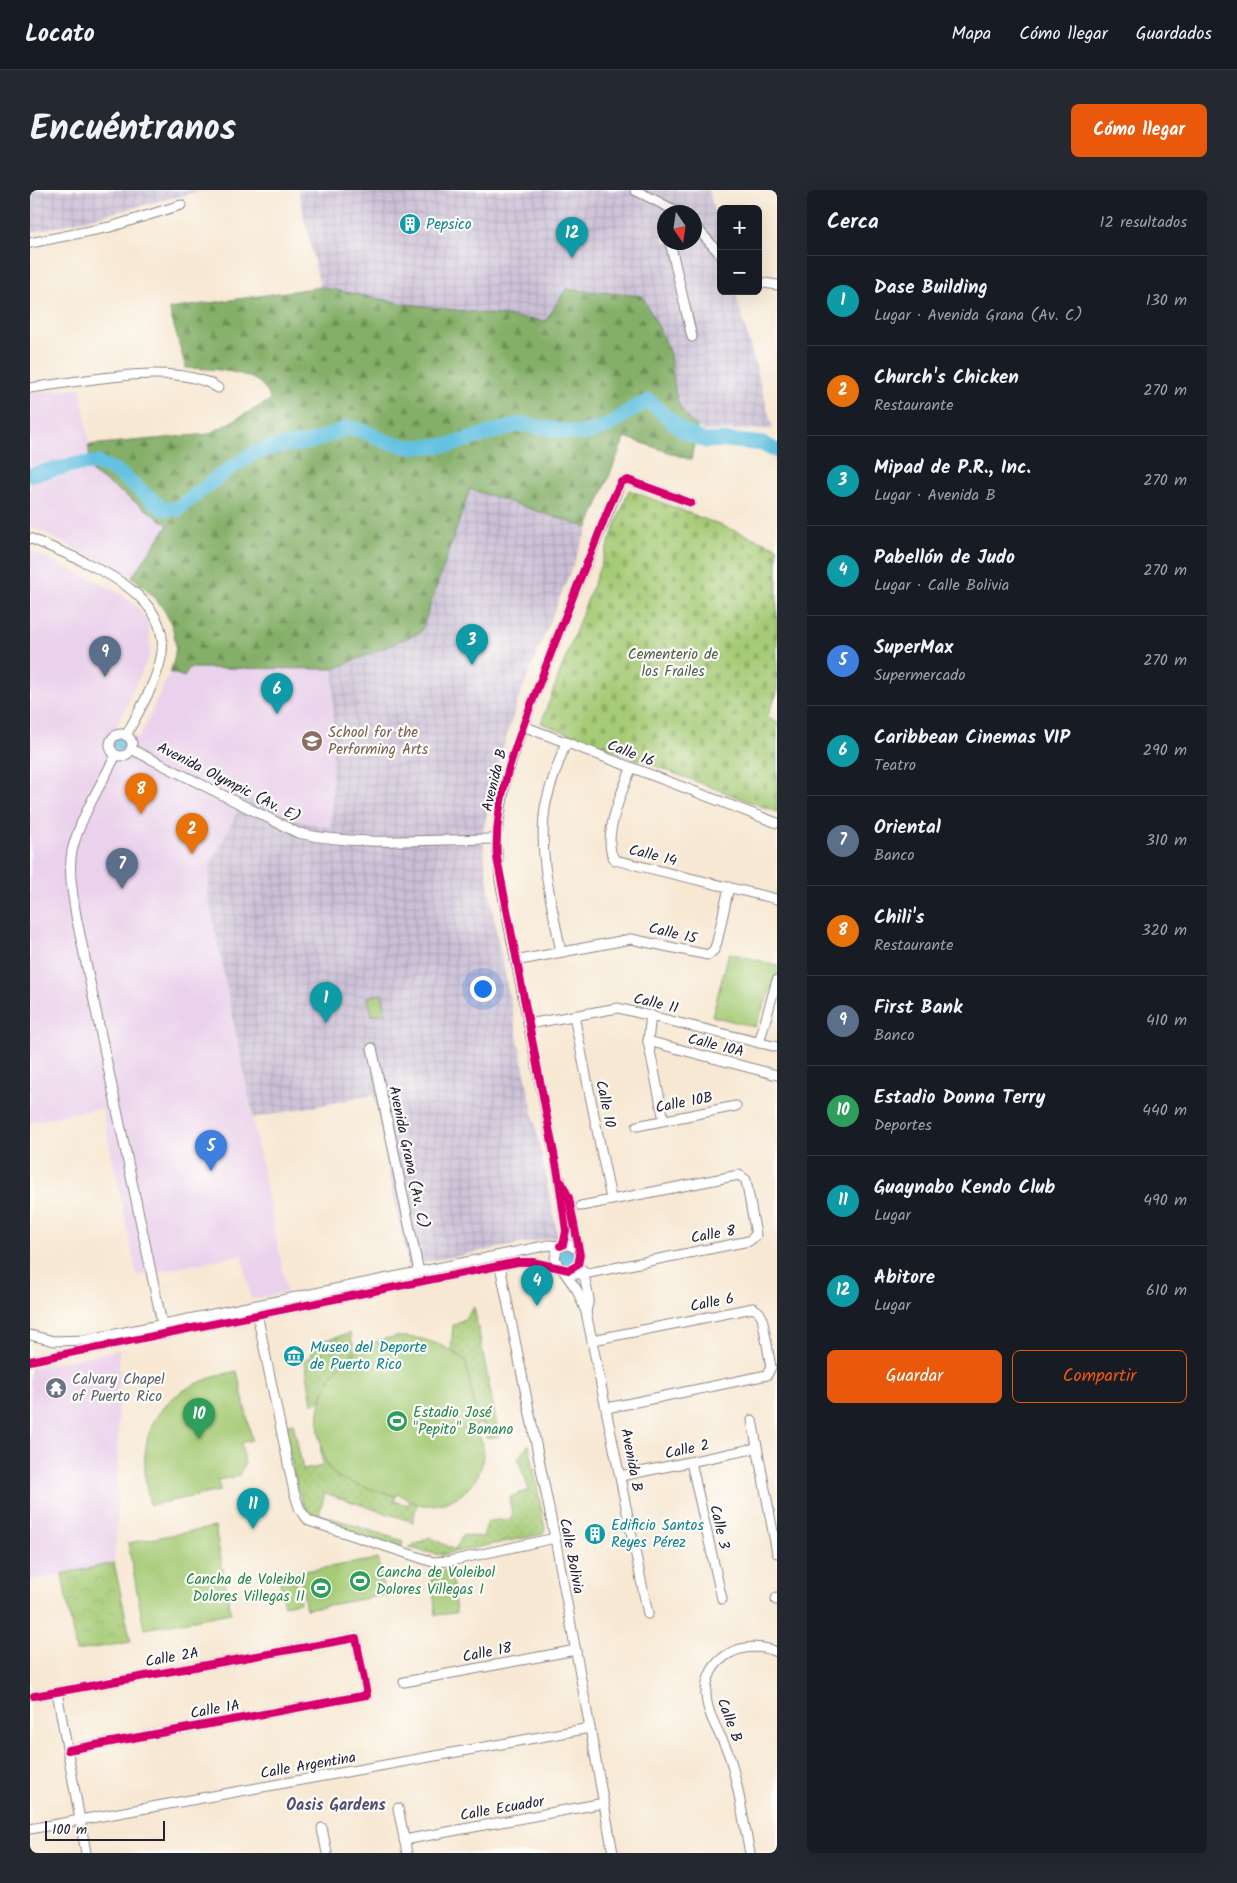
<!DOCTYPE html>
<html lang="es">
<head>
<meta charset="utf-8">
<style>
	body { margin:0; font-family:Kalam,sans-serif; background:#242831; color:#f1f3f6 }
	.controls { position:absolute; right:15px; top:15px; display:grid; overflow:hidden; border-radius:8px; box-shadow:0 5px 20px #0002 }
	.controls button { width:45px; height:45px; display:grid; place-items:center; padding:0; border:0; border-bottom:1px solid #363941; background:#171b24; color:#f1f3f6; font:25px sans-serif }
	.compass { position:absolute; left:627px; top:15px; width:45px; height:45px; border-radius:50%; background:#171b24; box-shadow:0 5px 20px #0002; rotate:167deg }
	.scale { position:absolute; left:15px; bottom:12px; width:120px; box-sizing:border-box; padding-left:5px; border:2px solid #22223b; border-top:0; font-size:14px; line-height:18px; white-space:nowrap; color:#22223b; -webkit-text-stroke:4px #fdfcf7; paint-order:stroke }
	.you { position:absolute; left:452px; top:798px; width:18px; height:18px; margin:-12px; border:4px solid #fff; border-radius:50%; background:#1a73e8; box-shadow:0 0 0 8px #1a73e833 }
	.badge { display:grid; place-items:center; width:32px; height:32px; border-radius:50%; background:#ea580c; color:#fff; font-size:16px; font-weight:700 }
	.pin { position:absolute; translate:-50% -41px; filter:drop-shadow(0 1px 2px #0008) }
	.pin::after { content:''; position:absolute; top:26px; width:18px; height:15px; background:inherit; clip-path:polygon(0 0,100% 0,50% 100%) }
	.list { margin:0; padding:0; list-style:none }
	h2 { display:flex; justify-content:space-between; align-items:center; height:65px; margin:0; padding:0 20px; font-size:21px }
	h2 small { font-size:16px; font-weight:400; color:#9ea1a6 }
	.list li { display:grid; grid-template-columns:32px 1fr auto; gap:15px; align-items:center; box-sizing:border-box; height:90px; padding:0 20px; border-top:1px solid #363941 }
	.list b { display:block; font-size:19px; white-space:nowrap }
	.list p { margin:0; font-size:16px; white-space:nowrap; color:#9ea1a6 }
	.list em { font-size:16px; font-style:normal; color:#9ea1a6 }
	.actions { display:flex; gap:10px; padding:15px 20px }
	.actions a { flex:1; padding:11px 0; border:1px solid #ea580c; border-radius:8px; text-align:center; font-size:18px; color:#ea580c }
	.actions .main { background:#ea580c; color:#fff }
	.map { position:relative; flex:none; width:747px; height:1663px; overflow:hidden; border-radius:8px }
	header { display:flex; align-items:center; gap:30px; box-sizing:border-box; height:70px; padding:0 25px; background:#171b24; border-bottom:1px solid #363941 }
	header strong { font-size:24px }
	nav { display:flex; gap:28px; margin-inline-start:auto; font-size:18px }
	.intro { display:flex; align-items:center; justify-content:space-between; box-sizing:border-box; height:120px; padding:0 30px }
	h1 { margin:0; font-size:35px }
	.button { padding:12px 22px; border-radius:8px; background:#ea580c; color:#fff; font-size:18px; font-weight:700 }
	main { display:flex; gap:30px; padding:0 30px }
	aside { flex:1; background:#171b24; border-radius:8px; box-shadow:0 5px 20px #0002 }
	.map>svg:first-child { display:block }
</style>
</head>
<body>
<header>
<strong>Locato</strong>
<nav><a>Mapa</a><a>Cómo llegar</a><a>Guardados</a></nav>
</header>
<div class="intro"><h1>Encuéntranos</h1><a class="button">Cómo llegar</a></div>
<main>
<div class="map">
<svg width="747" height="1663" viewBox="0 0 747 1663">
	<defs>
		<pattern id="industrial-grid" width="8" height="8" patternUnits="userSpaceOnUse" patternTransform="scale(1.25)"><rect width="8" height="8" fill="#cabfd6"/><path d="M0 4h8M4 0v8" fill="none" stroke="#ada4b9"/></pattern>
		<pattern id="grass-dots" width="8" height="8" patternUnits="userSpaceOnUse" patternTransform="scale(1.25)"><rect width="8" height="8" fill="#a6cb76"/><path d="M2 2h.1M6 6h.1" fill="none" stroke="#8fae67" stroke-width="1.8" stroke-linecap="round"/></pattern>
		<pattern id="forest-firs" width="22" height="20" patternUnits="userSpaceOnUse" patternTransform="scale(1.25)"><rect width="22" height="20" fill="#84af67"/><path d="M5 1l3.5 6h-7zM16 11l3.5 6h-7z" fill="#6c8e56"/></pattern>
		<pattern id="cemetery-stones" width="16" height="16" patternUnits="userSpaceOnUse" patternTransform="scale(1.25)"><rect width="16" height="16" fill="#a6cb76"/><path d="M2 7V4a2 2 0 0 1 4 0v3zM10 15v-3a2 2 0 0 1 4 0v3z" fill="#8fae67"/></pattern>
		<pattern id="park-crowns" width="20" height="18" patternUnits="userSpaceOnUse" patternTransform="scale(1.25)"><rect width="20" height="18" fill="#a6cb76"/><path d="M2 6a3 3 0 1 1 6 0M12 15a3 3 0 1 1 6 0" fill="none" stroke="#8fae67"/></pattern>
		<pattern id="water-ripples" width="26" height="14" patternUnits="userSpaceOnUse" patternTransform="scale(1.25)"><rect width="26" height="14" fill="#63c1e1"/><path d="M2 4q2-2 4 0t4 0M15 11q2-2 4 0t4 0" fill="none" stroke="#519cb8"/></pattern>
	</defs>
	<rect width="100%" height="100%" fill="#fdfcf7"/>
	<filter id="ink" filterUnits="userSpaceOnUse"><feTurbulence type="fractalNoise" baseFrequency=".02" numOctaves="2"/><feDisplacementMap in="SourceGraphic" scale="10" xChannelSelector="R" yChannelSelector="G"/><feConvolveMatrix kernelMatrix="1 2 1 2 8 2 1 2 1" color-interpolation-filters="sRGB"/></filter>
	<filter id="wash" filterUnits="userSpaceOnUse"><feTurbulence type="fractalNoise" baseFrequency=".0096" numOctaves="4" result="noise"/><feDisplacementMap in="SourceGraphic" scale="20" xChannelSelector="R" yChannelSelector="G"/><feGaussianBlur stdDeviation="1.12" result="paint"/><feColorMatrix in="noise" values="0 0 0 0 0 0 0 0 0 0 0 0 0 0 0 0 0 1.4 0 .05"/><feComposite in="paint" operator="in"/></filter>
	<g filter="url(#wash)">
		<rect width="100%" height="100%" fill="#f7e8d3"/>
		<!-- built -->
		<g fill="#ead1ec">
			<polygon points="51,198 63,282 138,335 102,387 0,336 0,203"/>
			<polygon points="0,360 88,402 105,415 114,426 119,441 120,464 86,537 109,548 140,482 153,487 159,478 304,479 301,638 276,633 215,606 181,676 178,706 257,1102 221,1109 212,1065 107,1086 72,918 0,932"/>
			<polygon points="89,1160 87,1335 84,1373 0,1391 0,1178"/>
		</g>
		<!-- industrial -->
		<g fill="url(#industrial-grid)" fill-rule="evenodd">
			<polygon points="1,0 175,0 0,43"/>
			<path d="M 268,0 L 679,0 L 691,50 L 691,101 L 705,101 L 743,239 L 674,241 L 667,237 L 657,228 L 647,213 L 640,168 L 516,131 L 376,114 L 290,97 ZM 634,22 L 664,22 L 664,52 L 634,52 Z"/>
			<polygon points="440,299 558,338 487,513 471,565 453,640 455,674 466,740 528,1047 378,1075 344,905 223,928 178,706 180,676 215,606 276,633 301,638 304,479 391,442"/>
		</g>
		<!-- grass -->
		<g fill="url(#grass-dots)" stroke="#647658">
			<polygon points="444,1117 469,1246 456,1248 453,1233 448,1234 435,1170 421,1160 423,1135 436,1128"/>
			<polygon points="320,1143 325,1163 305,1182 289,1212 282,1214 275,1170 281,1167 283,1157 290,1155 289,1152"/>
			<path d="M 263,1233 L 273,1280 L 293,1276 L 290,1254 L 296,1272 L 307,1287 L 366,1306 L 364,1311 L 378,1315 L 380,1311 L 387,1313 L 383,1332 L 295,1303 L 289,1324 L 373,1351 L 371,1358 L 283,1329 C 266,1313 261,1266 256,1243 L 257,1234 Z"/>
			<polygon points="499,1254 515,1339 513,1344 411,1365 379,1358 400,1347 425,1360 433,1345 453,1347 458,1331 482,1329 480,1307 499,1300 488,1269"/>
		</g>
		<!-- forest -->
		<path fill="url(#forest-firs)" stroke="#536851" d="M 290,97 L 376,114 L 516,131 L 536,99 L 612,106 C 620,122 630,138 637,155 C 649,187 635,210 667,237 L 661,270 L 595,247 L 558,338 L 440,299 L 391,442 L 304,479 L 159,478 L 154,487 L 140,482 C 157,443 132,410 102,387 L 138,335 L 62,282 L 58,255 L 179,244 L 241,210 C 238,205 235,197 230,193 C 211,179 179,179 156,178 L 139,119 Z"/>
		<!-- cemetery -->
		<polygon fill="url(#cemetery-stones)" stroke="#647658" points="599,300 747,357 747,503 737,527 747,531 747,622 511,533"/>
		<!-- park -->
		<polygon fill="url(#park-crowns)" stroke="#647658" points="84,1373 101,1452 46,1461 32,1384"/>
		<!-- pitch -->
		<g fill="#a6cb76" stroke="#647658">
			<polygon points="699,763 747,775 747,785 725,837 682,826"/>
			<polygon points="352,804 356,822 342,825 338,807"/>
			<path d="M 364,1147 C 392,1146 412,1153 435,1170 L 448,1234 L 446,1235 C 448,1246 453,1251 453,1262 C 454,1294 423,1318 393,1315 C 383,1314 377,1307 367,1304 L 366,1306 C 353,1302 312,1292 304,1284 C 295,1275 292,1261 290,1249 C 281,1199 313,1156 364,1147 Z"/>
			<path d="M 207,1181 L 222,1250 L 211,1253 L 215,1274 L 208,1286 L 188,1290 L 190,1301 L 120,1315 C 102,1237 130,1197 207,1181 Z"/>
			<polygon points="185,1337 201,1423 114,1439 98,1353"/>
			<polygon points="348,1369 355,1405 276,1419 269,1382"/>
			<polygon points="421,1379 426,1423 406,1425 401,1383"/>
			<polygon points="264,1384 270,1412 254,1415 249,1387"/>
		</g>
		<!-- water -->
		<g fill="url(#water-ripples)" stroke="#42728e">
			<circle cx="91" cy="555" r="8"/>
			<circle cx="537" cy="1067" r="9"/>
		</g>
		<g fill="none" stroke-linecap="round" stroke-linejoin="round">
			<!-- river -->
			<polyline stroke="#63c1e1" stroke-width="15" points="0,285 47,274 67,273 88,282 133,319 148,319 196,281 224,263 248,256 278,253 317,238 334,241 357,252 382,257 420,255 490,234 552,244 578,236 604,218 619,211 653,241 675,251 696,250 734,254 747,261"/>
		</g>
	</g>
	<g filter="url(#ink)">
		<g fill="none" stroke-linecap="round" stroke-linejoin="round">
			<!-- minor casing -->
			<g stroke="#8c8587" stroke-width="11">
				<g id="minor">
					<polyline points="605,0 648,22"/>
					<polyline points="664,35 691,65"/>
					<polyline points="640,52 662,147"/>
					<polyline points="0,53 80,37 151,15"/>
					<polyline points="728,92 747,95"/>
					<path d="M 0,198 C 51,192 146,170 188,198"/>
					<path d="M 0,348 C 45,369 140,398 132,462 C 128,491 109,520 96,546"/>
					<polyline points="493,536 747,633"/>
					<circle cx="91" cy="555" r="11"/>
					<path d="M 101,559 L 268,643 C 330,657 402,649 466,649"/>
					<path d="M 86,565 C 71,595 50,627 42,661 C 38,682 43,705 46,726 L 134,1143"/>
					<path d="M 601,579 C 593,598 570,652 585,670 L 747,709"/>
					<path d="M 531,762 C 522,714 508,666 515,618 C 519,596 529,573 536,552"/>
					<polyline points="485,771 601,749 678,765 684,760 687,752 699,697"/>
					<polyline points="621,825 618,851 634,930"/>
					<polyline points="544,826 581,1009"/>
					<polyline points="498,834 588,818 747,857"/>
					<polyline points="618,851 747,885"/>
					<polyline points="729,853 747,790"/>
					<polyline points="342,858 389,1082"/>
					<polyline points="607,936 706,916"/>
					<polyline points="533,1055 536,1041 528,984 470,691 466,649 476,589 493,536 542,409 591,292 598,290 661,313"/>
					<polyline points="470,1076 525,1348 583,1663"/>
					<polyline points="529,1077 525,1068 527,1059 536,1054 548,1059"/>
					<polyline points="532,1079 547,1100 556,1122 618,1424"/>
					<polyline points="539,1080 546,1084 554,1084 719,1051 726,1045 716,990 709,985 551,1016"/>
					<polyline points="553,1080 559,1109 556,1122"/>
					<polyline points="227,1124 264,1302 270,1320 279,1331 403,1372 420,1371 525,1348"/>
					<polyline points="0,1145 24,1151 56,1150 519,1055 530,1056"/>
					<polyline points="563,1150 723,1118 729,1122 732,1127 741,1177 737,1185 577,1218"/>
					<polyline points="0,1171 488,1072 503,1072 539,1080 548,1075 550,1065 539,1008 531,991"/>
					<polyline points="722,1230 747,1363"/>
					<polyline points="661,1272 692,1409"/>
					<polyline points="591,1286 727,1258"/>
					<polyline points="746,1410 747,1407"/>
					<polyline points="374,1492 546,1460"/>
					<polyline points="27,1502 56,1663"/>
					<polyline points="4,1506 326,1448 337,1505 38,1560"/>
					<polyline points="368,1618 377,1663"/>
					<polyline points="292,1638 297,1663"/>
					<polyline points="0,1639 560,1538"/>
					<polyline points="374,1650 574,1613"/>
					<path d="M 720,1663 C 713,1631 709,1596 699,1565 C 692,1546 677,1526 676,1505 C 675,1466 715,1448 747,1462"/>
				</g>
			</g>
			<!-- minor -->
			<use href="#minor" stroke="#fff" stroke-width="9"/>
			<!-- cycleway casing -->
			<g stroke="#fdfcf7" stroke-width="11">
				<g id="cycleway">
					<path d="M 530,1056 L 533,1055 L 536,1041 L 528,984 L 467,668 C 463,606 489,546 511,489 C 526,450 541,411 557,372 C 569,346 577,317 591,292 L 598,290 L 661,313"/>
					<polyline points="0,1171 488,1072 503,1072 539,1080 548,1075 550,1065 539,1008 532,993"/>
					<polyline points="4,1506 326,1448 337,1505 38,1560"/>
				</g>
			</g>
			<!-- cycleway -->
			<use href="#cycleway" stroke="#d6006c" stroke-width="8"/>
		</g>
	</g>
	<!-- icons -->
	<defs>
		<g id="building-disc" transform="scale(1.125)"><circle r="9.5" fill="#0f9aa8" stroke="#fdfcf7"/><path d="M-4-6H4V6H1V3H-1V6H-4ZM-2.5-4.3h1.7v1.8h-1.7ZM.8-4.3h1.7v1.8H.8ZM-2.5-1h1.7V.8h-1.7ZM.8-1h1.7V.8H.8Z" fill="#fff"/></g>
		<g id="school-disc" transform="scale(1.125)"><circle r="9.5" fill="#8d6e63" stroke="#fdfcf7"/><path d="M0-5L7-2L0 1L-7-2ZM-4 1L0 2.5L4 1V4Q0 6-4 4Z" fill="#fff"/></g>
		<g id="museum-disc" transform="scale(1.125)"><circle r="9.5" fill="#0f9aa8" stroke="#fdfcf7"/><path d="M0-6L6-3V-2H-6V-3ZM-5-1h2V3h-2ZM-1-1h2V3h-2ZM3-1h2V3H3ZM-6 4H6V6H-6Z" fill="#fff"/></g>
		<g id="temple-disc" transform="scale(1.125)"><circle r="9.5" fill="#6b7280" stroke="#fdfcf7"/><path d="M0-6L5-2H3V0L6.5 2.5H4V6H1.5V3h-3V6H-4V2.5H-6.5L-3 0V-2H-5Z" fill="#fff"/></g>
		<g id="stadium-disc" transform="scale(1.125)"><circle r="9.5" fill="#2e9e5b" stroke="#fdfcf7"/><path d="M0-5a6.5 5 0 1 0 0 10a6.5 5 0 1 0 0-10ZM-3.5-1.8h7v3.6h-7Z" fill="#fff"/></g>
	</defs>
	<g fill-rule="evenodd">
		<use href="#building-disc" x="380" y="34"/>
		<use href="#school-disc" x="282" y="551"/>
		<use href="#museum-disc" x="264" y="1166"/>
		<use href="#temple-disc" x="26" y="1198"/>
		<use href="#stadium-disc" x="367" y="1231"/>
		<use href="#building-disc" x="565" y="1344"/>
		<use href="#stadium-disc" x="330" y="1391"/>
		<use href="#stadium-disc" x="291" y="1398"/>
	</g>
	<g text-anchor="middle" stroke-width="4.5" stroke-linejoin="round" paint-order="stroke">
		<!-- culture labels -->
		<g font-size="15" fill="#0d838f" stroke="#fdfcf7" text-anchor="start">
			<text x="396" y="39">Pepsico</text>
			<text x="280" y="1162">Museo del Deporte<tspan x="280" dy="17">de Puerto Rico</tspan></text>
			<text x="581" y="1340">Edificio Santos<tspan x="581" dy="17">Reyes Pérez</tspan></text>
		</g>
		<!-- park labels -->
		<g font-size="15" fill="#505d50" stroke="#fdfcf7">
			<text x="643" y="469">Cementerio de<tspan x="643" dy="17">los Frailes</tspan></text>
		</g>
		<!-- education labels -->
		<g font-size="15" fill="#785e54" stroke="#fdfcf7" text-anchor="start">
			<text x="298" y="547">School for the<tspan x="298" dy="17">Performing Arts</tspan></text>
		</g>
		<!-- street labels -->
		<g font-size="15" fill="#22223b" stroke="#fdfcf7">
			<text transform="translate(601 563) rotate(21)" y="5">Calle 16</text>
			<text transform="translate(464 590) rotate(-76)" y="5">Avenida B</text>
			<text transform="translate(199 592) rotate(27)" y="5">Avenida Olympic (Av. E)</text>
			<text transform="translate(623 665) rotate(14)" y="5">Calle 14</text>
			<text transform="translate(643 743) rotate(13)" y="5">Calle 15</text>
			<text transform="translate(626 813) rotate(13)" y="5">Calle 11</text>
			<text transform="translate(686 855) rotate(14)" y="5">Calle 10A</text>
			<text transform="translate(654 912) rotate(-11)" y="5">Calle 10B</text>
			<text transform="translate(576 914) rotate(78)" y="5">Calle 10</text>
			<text transform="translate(379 967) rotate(78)" y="5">Avenida Grana (Av. C)</text>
			<text transform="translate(683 1044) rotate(-10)" y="5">Calle 8</text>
			<text transform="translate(682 1112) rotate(-11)" y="5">Calle 6</text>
			<text transform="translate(657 1259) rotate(-12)" y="5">Calle 2</text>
			<text transform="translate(602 1270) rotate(79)" y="5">Avenida B</text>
			<text transform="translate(690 1337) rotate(77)" y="5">Calle 3</text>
			<text transform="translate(542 1366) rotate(79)" y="5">Calle Bolivia</text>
			<text transform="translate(457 1462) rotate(-11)" y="5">Calle 18</text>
			<text transform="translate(142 1467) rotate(-10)" y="5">Calle 2A</text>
			<text transform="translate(185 1519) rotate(-10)" y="5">Calle 1A</text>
			<text transform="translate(700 1530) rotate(69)" y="5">Calle B</text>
			<text transform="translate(278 1575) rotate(-10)" y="5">Calle Argentina</text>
			<text transform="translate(472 1618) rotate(-10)" y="5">Calle Ecuador</text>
		</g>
		<!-- worship labels -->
		<g font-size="15" fill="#5b616d" stroke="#fdfcf7" text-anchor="start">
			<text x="42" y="1194">Calvary Chapel<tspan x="42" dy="17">of Puerto Rico</tspan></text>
		</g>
		<!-- leisure labels -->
		<g font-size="15" fill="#27864d" stroke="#fdfcf7" text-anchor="start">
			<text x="383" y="1227">Estadio José<tspan x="383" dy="17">"Pepito" Bonano</tspan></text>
			<text x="346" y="1387">Cancha de Voleibol<tspan x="346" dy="17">Dolores Villegas I</tspan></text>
			<text x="275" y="1394" text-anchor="end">Cancha de Voleibol<tspan x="275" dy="17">Dolores Villegas II</tspan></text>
		</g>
		<!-- neighbourhood labels -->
		<g font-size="16" font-weight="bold" fill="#544c73" stroke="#fdfcf7">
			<text x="306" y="1620">Oasis Gardens</text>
		</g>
	</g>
</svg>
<div class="controls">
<button>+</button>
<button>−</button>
</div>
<svg class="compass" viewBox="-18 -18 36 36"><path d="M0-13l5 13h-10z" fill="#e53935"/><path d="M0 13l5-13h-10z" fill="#9ea1a6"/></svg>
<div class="scale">100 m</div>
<div class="you"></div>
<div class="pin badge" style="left:296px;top:833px;background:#0f9aa8">1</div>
<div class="pin badge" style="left:162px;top:664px;background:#e8710a">2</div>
<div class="pin badge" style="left:442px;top:475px;background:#0f9aa8">3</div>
<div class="pin badge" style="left:507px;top:1116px;background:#0f9aa8">4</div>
<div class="pin badge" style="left:181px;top:981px;background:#3f7fe0">5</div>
<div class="pin badge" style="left:247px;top:524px;background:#0f9aa8">6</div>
<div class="pin badge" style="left:92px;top:699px;background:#5c6f8a">7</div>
<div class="pin badge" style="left:111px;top:624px;background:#e8710a">8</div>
<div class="pin badge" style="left:75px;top:487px;background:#5c6f8a">9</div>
<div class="pin badge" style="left:169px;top:1249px;background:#2e9e5b">10</div>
<div class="pin badge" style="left:223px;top:1339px;background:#0f9aa8">11</div>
<div class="pin badge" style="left:542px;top:68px;background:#0f9aa8">12</div>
</div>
<aside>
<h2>Cerca<small>12 resultados</small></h2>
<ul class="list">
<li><span class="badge" style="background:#0f9aa8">1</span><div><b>Dase Building</b><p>Lugar · Avenida Grana (Av. C)</p></div><em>130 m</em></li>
<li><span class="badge" style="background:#e8710a">2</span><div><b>Church's Chicken</b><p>Restaurante</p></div><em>270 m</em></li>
<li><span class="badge" style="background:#0f9aa8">3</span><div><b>Mipad de P.R., Inc.</b><p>Lugar · Avenida B</p></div><em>270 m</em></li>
<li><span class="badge" style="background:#0f9aa8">4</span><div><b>Pabellón de Judo</b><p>Lugar · Calle Bolivia</p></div><em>270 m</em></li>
<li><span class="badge" style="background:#3f7fe0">5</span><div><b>SuperMax</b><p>Supermercado</p></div><em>270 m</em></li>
<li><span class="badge" style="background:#0f9aa8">6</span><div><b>Caribbean Cinemas VIP</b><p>Teatro</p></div><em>290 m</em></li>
<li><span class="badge" style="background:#5c6f8a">7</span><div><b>Oriental</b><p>Banco</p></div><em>310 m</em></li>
<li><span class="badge" style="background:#e8710a">8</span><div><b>Chili's</b><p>Restaurante</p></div><em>320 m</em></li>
<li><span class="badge" style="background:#5c6f8a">9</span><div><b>First Bank</b><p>Banco</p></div><em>410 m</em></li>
<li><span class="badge" style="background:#2e9e5b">10</span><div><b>Estadio Donna Terry</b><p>Deportes</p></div><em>440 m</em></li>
<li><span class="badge" style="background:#0f9aa8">11</span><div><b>Guaynabo Kendo Club</b><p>Lugar</p></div><em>490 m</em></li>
<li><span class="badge" style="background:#0f9aa8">12</span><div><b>Abitore</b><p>Lugar</p></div><em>610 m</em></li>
</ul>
<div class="actions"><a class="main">Guardar</a><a>Compartir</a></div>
</aside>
</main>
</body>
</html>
